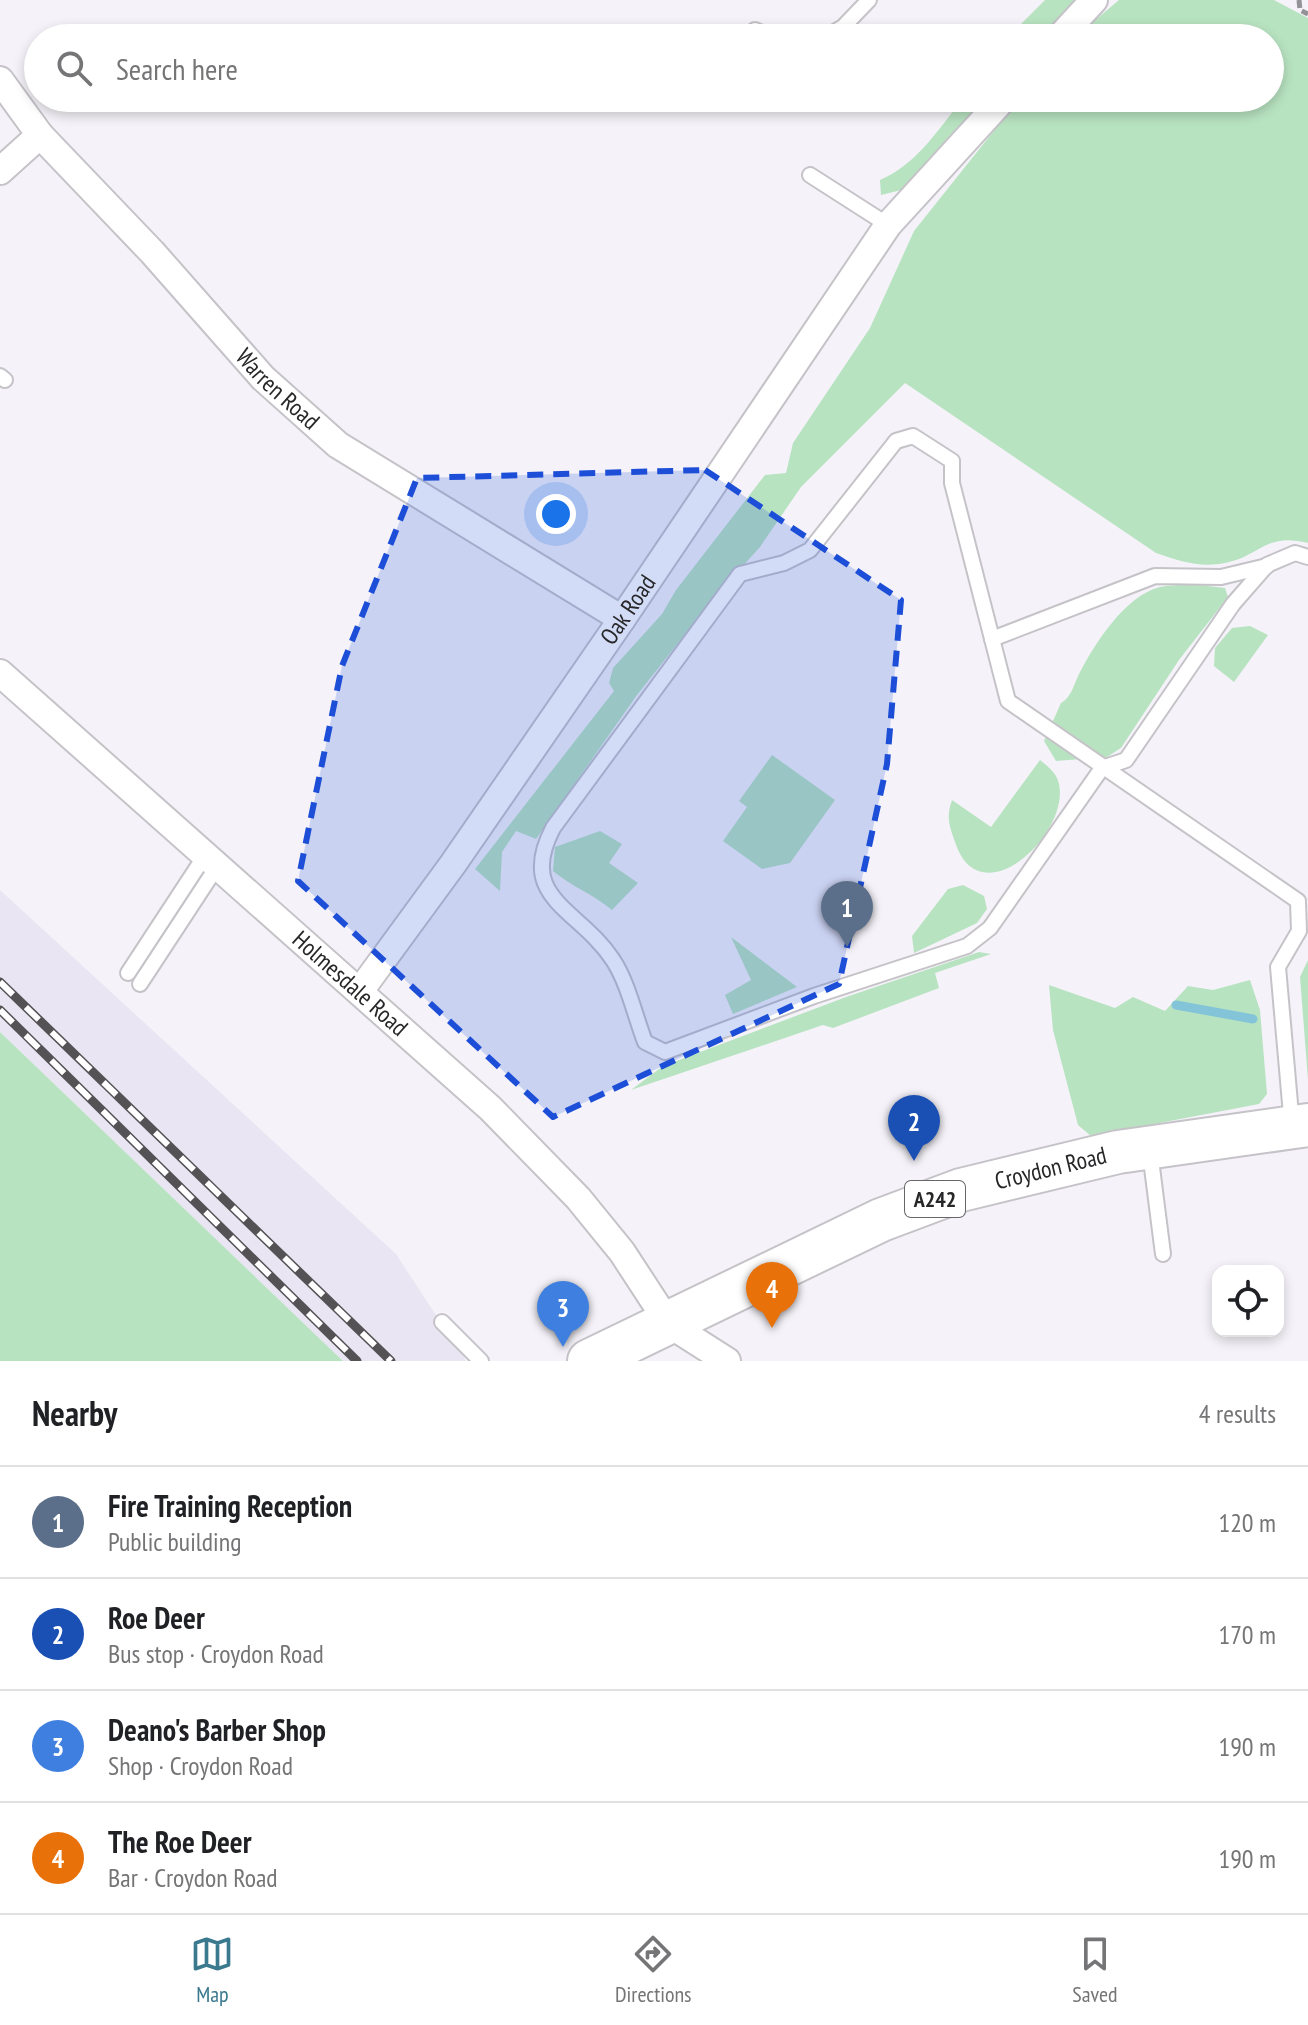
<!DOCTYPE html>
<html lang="en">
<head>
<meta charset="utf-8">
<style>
	body { margin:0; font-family:"PT Sans Narrow",sans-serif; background:#f6f6f6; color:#202124 }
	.controls { position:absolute; right:24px; bottom:24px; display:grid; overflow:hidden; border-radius:16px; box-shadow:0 4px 12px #0003 }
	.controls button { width:72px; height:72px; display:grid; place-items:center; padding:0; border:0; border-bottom:2px solid #e0e0e0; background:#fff; color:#202124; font:40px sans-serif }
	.you { position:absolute; left:556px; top:514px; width:28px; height:28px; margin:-20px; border:6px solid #fff; border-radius:50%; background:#1a73e8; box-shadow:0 0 0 12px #1a73e833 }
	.badge { display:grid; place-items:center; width:52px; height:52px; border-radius:50%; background:#3b798e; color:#fff; font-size:26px; font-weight:700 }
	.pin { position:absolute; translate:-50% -66px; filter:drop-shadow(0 2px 4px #0008) }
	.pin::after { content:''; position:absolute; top:42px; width:28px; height:24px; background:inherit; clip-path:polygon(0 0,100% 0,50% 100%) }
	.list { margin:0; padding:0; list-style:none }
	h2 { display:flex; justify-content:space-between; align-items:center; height:104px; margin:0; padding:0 32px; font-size:34px }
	h2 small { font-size:26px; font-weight:400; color:#757577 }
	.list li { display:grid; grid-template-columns:52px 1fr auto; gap:24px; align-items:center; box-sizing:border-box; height:112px; padding:0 32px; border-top:2px solid #e0e0e0 }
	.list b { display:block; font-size:30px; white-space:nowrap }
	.list p { margin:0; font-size:26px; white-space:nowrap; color:#757577 }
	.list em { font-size:26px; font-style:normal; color:#757577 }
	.icon { flex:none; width:44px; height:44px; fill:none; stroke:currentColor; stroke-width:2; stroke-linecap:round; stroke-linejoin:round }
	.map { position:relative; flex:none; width:1308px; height:1361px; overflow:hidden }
	.search { position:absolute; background:#fff; box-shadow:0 4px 12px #0003; left:24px; right:24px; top:24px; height:88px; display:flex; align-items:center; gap:20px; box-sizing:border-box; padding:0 28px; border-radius:44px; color:#757577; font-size:30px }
	.sheet { height:552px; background:#fff }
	nav { display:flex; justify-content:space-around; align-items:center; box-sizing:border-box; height:112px; border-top:2px solid #e0e0e0; background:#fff; font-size:22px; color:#757577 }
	nav a { display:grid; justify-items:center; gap:4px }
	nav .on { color:#3b798e }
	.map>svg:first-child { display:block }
</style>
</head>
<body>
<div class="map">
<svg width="1308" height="1361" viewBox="0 0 1308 1361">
	<rect width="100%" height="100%" fill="#f5f3f9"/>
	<!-- built -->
	<polygon fill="#e9e5f2" points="0,890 396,1254 466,1361 343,1361 0,1032"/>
	<!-- green -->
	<g fill="#b8e3c1">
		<polygon points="1045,0 1081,0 1044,38 1007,38"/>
		<path d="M 1119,0 L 1274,0 L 1308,18 L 1308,543 C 1265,532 1261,556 1225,563 C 1199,568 1180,561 1156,553 L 905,383 L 801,487 L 760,547 L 713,599 L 637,695 L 536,839 L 516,831 L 502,852 L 500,891 L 475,869 L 614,691 L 609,683 L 613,668 L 662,614 L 676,590 L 765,475 L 786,473 L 793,443 L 870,328 L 914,231 L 1020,98 L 1270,98 L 1270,38 L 1074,38 Z"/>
		<path d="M 963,98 L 991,98 L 905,189 L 881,195 L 880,180 C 917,164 939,129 963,98 Z"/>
		<path d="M 1191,584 L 1225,588 L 1228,597 L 1179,660 L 1121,748 L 1107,757 L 1056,761 L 1044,741 L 1061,703 C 1072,697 1074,683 1080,672 C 1096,642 1125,596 1160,587 C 1170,585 1181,585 1191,584 Z"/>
		<polygon points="1250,626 1268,635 1234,682 1214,666 1215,648 1232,628"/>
		<polygon points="772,755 835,800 790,863 762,869 723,841 747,807 739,801"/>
		<path d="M 1040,760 C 1046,765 1054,771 1057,778 C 1078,826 981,922 955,842 C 949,825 946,817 952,800 L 991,827 Z"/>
		<path d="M 600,831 L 622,844 L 609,863 L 638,883 L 612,910 C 593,894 572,887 553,871 L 555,847 Z"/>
		<polygon points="963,885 984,896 987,909 977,923 914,953 912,936 948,889"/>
		<polygon points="731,937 797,987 733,1014 725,995 751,980"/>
		<polygon points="979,952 991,954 935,973 939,988 833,1028 823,1025 631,1090 663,1066 846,997"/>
		<polygon points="1308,960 1308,1080 1300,977"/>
		<polygon points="1250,980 1260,1010 1267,1094 1259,1104 1091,1136 1078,1125 1053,1030 1049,985 1115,1008 1133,997 1165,1011 1188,986 1213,990"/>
		<polygon points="0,1032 343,1361 0,1361"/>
	</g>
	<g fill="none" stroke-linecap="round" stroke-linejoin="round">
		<!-- stream -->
		<polyline stroke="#84c4d8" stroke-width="9" points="1176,1005 1253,1019"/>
		<!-- lane casing -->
		<g stroke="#c5c3c8" stroke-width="18">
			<g id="lane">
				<polyline points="755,30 773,38"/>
				<polyline points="824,38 843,27 869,0"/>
				<polyline points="810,175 888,225"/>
				<polyline points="0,376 5,380"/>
				<polyline points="992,639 1155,576 1221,577 1267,566"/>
				<polyline points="128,973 206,854"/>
				<polyline points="140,984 218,865"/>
				<path d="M 1292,1126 L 1278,967 L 1299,931 L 1298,901 L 1008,701 L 952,483 L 952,461 L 913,436 L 896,441 L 810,550 L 784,563 L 740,574 L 553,828 C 516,899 579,908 613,960 C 628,983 635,1016 645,1042 L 665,1052 L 814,996 L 967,946 L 990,928 L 1102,768 L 1126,760 L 1233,604 L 1267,565 L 1295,553 L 1308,557"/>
				<polyline points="1150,1152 1163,1254"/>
				<polyline points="442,1322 481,1361"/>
			</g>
		</g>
		<!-- street casing -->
		<g stroke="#c5c3c8" stroke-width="30">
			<g id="street">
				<polyline points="1059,38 1094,0"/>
				<path id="s1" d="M 0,80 L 40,135 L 152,252 L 263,378 L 338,445 L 622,619"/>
				<polyline points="0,171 40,135"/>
				<path id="s2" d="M 0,673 L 490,1108 L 578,1198 L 622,1252 L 669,1324 L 727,1361"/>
				<path id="s3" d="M 360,991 L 453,864 L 622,619 L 888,225 L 1004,98"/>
			</g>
		</g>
		<!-- primary casing -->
		<g stroke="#c5c3c8" stroke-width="46">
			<g id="primary">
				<path id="s4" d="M 589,1361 L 881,1220 L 961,1190 L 1118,1152 L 1308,1125"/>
			</g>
		</g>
		<!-- path -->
		<polyline stroke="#939296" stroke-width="5" stroke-dasharray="8 4" stroke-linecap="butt" points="1299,0 1300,10 1308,14"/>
		<!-- lane -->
		<use href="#lane" stroke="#fff" stroke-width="14"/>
		<!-- street -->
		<use href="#street" stroke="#fff" stroke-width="26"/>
		<!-- primary -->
		<use href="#primary" stroke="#fff" stroke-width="42"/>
		<!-- rail casing -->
		<g stroke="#545255" stroke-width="9">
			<g id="rail">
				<polyline points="0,982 391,1361"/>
				<polyline points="0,1010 357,1361"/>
			</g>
		</g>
		<!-- rail -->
		<use href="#rail" stroke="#fff" stroke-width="6" stroke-dasharray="18" stroke-linecap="butt"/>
	</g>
	<!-- marked area -->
	<path fill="#1d4ed8" fill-opacity="0.2" stroke="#1d4ed8" stroke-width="6" stroke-dasharray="16 10" stroke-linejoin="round" d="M 705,470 L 901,600 L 887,764 L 839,984 L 553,1117 L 298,881 L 342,666 L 417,478 Z"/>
	<g text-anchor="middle" stroke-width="6" stroke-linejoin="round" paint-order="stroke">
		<!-- shield labels -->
		<rect fill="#fff" stroke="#686768" stroke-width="2" x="905" y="1181" width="60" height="36" rx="6"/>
		<g font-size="22" font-weight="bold" fill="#272628">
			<text x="935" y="1207">A242</text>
		</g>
		<!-- street labels -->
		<g font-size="24" fill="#272628" stroke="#fff">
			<text dy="8" stroke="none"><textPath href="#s1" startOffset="416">Warren Road</textPath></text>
			<text dy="8" stroke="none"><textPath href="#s3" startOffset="466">Oak Road</textPath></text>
			<text dy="8" stroke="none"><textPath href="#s2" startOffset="468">Holmesdale Road</textPath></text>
			<text dy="8" stroke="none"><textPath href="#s4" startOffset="502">Croydon Road</textPath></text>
		</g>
	</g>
</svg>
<div class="controls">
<button><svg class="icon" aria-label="locate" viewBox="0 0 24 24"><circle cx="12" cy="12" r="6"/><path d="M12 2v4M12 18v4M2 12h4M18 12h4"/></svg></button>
</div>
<div class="you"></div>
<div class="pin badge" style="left:847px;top:947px;background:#5c6f8a">1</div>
<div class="pin badge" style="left:914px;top:1161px;background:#1a4fb4">2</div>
<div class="pin badge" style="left:563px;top:1347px;background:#3f7fe0">3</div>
<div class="pin badge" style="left:772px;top:1328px;background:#e8710a">4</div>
<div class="search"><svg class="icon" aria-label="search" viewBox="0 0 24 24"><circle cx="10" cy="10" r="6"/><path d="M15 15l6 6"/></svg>Search here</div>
</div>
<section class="sheet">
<h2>Nearby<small>4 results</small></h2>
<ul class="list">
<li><span class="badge" style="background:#5c6f8a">1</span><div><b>Fire Training Reception</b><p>Public building</p></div><em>120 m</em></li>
<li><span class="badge" style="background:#1a4fb4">2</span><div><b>Roe Deer</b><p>Bus stop · Croydon Road</p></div><em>170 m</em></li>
<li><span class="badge" style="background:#3f7fe0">3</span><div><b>Deano's Barber Shop</b><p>Shop · Croydon Road</p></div><em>190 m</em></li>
<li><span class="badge" style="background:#e8710a">4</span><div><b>The Roe Deer</b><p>Bar · Croydon Road</p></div><em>190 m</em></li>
</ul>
</section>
<nav>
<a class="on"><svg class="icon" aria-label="map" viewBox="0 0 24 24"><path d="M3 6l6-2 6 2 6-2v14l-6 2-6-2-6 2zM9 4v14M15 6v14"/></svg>Map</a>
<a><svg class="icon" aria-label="directions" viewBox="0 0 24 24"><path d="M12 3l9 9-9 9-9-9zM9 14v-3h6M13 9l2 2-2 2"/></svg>Directions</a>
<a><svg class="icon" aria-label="saved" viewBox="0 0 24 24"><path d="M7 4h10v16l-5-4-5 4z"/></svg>Saved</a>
</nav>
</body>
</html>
